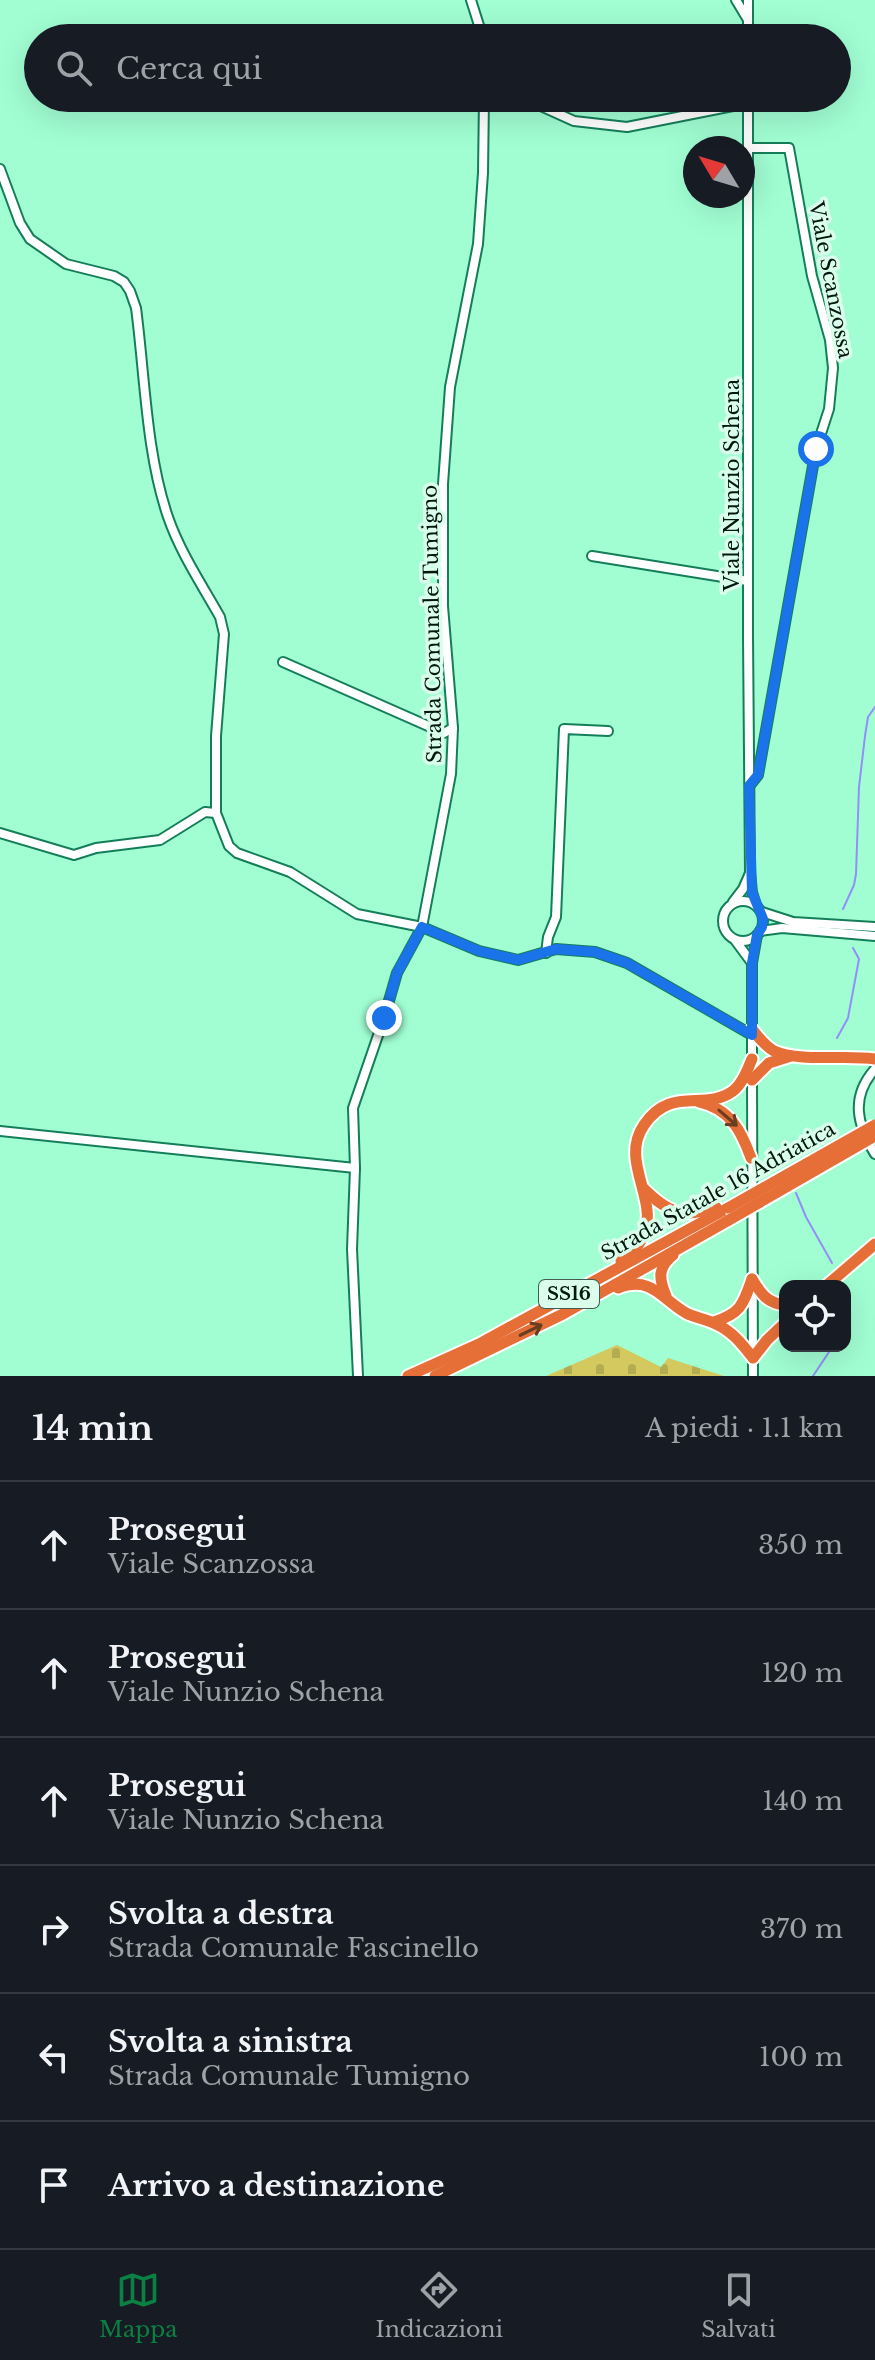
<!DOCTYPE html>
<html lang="it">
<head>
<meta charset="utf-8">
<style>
	body { margin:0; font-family:"Libre Baskerville",serif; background:#242831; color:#f1f3f6 }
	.controls { position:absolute; right:24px; bottom:24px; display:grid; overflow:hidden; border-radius:16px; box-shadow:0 8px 32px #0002 }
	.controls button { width:72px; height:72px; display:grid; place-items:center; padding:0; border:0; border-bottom:2px solid #363941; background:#171b24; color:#f1f3f6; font:40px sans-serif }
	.compass { position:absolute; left:683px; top:136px; width:72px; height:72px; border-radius:50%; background:#171b24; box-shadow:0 8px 32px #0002; rotate:308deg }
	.stop { position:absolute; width:24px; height:24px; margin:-18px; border:6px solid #1a73e8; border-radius:50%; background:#fff }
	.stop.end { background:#1a73e8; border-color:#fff; box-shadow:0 2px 8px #0008 }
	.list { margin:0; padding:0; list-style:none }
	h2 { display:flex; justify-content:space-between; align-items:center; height:104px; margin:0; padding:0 32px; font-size:34px }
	h2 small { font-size:26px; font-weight:400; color:#9ea1a6 }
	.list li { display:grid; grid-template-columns:52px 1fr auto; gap:24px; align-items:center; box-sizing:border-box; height:128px; padding:0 32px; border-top:2px solid #363941 }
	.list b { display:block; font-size:30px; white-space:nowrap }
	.list p { margin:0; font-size:26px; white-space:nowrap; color:#9ea1a6 }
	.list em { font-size:26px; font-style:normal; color:#9ea1a6 }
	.icon { flex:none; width:44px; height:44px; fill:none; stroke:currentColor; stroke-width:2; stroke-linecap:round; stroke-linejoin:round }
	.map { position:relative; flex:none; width:875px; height:1376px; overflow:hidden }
	.search { position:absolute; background:#171b24; box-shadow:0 8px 32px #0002; left:24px; right:24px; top:24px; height:88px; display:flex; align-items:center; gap:20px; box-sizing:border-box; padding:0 28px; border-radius:44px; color:#9ea1a6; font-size:30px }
	.sheet { height:872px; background:#171b24 }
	nav { display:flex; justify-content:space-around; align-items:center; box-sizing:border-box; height:112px; border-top:2px solid #363941; background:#171b24; font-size:22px; color:#9ea1a6 }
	nav a { display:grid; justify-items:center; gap:4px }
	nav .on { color:#0b8043 }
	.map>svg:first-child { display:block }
</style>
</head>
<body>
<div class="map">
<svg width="875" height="1376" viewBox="0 0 875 1376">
	<defs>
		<pattern id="cemetery-stones" width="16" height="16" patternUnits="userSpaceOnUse" patternTransform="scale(2)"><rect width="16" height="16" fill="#d4c95f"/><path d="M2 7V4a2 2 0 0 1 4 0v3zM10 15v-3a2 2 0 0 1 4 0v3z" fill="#b4ac51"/></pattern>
	</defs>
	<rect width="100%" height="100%" fill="#a1fed3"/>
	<!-- cemetery -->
	<polygon fill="url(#cemetery-stones)" points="617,1345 661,1367 668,1358 724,1376 546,1376"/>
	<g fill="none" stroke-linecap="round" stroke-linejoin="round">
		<!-- stream -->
		<g stroke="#938ff8" stroke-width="2">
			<polyline points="843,909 854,885 856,874 859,787 865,736 868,717 875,707"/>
			<polyline points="837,1038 848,1018 859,959 853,948"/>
			<polyline points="796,1193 806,1217 832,1263"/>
			<polyline points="845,1288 848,1297 845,1315"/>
			<polyline points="813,1376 833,1346"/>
		</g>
		<!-- minor casing -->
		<g stroke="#147e59" stroke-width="12">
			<g id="minor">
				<polyline points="471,0 483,38"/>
				<polyline points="736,0 748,20"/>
				<polyline points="748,38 748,0"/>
				<polyline points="528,98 532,102 574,121 627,127 748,103"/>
				<polyline points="748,98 748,636 750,872 752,892 756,905"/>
				<polyline points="748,148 789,148 812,276 830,340 833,368 829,409 816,449 758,775 750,785"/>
				<path d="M 0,169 L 20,223 L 30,239 L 66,264 L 114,276 L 124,282 L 130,291 L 136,308 C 145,376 146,453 168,517 C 180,552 202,585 220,617 L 224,634 L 216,736 L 216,813 L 229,846 L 237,853 L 290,872 L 357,914 L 422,927 L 479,951 L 518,960 L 556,949 L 595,952 L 627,963 L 752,1035"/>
				<polyline points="592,556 748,581"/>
				<polyline points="283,662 444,733 453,728"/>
				<polyline points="0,833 74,855 96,848 160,840 205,812 216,813"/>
				<circle cx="743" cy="921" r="20"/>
				<polyline points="733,902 743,889 750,873"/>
				<polyline points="762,912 793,922 875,927"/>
				<polyline points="760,931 782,928 875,936"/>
				<polyline points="735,940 752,963"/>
				<polyline points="546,953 548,937 556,917 564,729 608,731"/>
				<polyline points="752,1063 752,963 757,935"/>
				<path d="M 875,1069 C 850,1097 857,1125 875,1154"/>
				<polyline points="752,1077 753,1376"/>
				<polyline points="0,1131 355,1168"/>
				<polyline points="358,1376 352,1249 355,1168 353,1108 384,1018 397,973 422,927 451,774 453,728 443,606 443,484 450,387 478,244 483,173 484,98"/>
			</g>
		</g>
		<!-- highway casing -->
		<g stroke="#fff" stroke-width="15">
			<g id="highway">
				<path d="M 752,1029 C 758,1037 765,1046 774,1051 C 803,1063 844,1054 875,1059"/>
				<polyline points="752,1080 769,1063 791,1056"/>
				<path d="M 699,1102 C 730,1109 741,1130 751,1158"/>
				<path d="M 643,1188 C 667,1212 683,1220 716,1207"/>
				<path d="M 621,1261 C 627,1256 635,1250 639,1244 C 666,1205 617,1164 644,1125 C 671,1085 704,1112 733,1091 C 743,1083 747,1070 752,1059"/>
				<path d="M 752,1279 C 761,1294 767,1303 785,1305"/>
				<polyline points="826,1286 875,1244"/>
				<path d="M 618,1288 C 652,1275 661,1299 686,1313 C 696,1318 706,1319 716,1324 C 733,1332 742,1344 753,1358 L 767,1340 L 785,1323"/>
				<path d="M 666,1296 C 659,1279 657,1268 673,1255"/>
				<path d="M 714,1322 C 741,1313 743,1305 752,1279"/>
				<polyline points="408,1376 479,1344 728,1208"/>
				<polyline points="435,1376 563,1314 729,1220"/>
			</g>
		</g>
		<!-- minor -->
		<use href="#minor" stroke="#fff" stroke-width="8"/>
		<!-- highway -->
		<use href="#highway" stroke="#e66f38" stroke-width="11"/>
		<!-- highway-bridge casing -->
		<g stroke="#fff" stroke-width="15" stroke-linecap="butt">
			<g id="highway-bridge">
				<polyline points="728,1208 875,1125"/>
				<polyline points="729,1220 875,1136"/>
			</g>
		</g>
		<!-- highway-bridge -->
		<use href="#highway-bridge" stroke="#e66f38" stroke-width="11"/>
	</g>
	<!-- one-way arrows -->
	<defs><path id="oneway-shaft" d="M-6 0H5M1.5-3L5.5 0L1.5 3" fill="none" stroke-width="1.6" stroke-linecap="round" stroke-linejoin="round" transform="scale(2)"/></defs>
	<g stroke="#673f20">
		<use href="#oneway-shaft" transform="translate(728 1118) rotate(41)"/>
		<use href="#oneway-shaft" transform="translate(531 1330) rotate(-26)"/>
	</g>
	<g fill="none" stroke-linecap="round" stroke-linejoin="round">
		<!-- route -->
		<polyline stroke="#1a73e8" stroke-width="10" points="384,1018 397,973 422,927 479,951 518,960 556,949 595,952 627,963 752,1035 752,963 757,935 762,927 763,919 752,892 749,786 758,775 816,449"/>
	</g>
	<g text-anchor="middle" stroke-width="7" stroke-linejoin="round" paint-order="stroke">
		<!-- shield labels -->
		<rect fill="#dbfeec" stroke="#425d50" stroke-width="2" x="539" y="1280" width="60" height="28" rx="6"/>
		<g font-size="18" font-weight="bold" fill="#00180d">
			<text x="569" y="1300">SS16</text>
		</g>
		<!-- street labels -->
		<g font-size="20" fill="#00180d" stroke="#dbfeec">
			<text transform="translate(831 280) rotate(79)" y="7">Viale Scanzossa</text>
			<text transform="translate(732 485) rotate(-90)" y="7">Viale Nunzio Schena</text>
			<text transform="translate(432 624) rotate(-91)" y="7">Strada Comunale Tumigno</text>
			<text transform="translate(718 1191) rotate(-29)" y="7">Strada Statale 16 Adriatica</text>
		</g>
	</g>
</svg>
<div class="controls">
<button><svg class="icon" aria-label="locate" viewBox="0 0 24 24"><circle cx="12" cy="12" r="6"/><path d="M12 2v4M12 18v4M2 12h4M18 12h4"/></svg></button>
</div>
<svg class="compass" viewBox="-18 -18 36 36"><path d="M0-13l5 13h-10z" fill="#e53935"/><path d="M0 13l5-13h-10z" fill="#9ea1a6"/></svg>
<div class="stop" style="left:816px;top:449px"></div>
<div class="stop end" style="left:384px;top:1018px"></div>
<div class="search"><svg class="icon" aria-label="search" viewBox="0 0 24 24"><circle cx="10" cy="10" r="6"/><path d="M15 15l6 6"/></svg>Cerca qui</div>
</div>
<section class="sheet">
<h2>14 min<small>A piedi · 1.1 km</small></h2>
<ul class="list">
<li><svg class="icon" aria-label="ahead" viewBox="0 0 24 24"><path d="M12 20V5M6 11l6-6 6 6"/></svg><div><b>Prosegui</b><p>Viale Scanzossa</p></div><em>350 m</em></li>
<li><svg class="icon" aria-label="ahead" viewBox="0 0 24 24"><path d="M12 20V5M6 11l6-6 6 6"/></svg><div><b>Prosegui</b><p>Viale Nunzio Schena</p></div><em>120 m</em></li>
<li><svg class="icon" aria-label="ahead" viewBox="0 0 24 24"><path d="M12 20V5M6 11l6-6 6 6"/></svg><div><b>Prosegui</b><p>Viale Nunzio Schena</p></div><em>140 m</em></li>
<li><svg class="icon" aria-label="right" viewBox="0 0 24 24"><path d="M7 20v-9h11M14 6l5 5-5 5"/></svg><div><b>Svolta a destra</b><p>Strada Comunale Fascinello</p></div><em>370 m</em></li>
<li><svg class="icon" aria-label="left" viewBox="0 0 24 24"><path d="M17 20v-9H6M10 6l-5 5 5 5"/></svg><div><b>Svolta a sinistra</b><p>Strada Comunale Tumigno</p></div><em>100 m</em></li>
<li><svg class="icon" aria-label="arrive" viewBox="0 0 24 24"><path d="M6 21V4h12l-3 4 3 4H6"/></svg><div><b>Arrivo a destinazione</b></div></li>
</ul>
</section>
<nav>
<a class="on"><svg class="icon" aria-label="map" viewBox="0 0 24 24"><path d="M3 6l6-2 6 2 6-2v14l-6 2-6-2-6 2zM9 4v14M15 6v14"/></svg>Mappa</a>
<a><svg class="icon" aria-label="directions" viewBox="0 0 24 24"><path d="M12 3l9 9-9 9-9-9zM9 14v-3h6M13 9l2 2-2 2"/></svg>Indicazioni</a>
<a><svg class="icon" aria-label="saved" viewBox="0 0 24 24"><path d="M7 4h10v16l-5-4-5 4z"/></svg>Salvati</a>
</nav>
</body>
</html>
